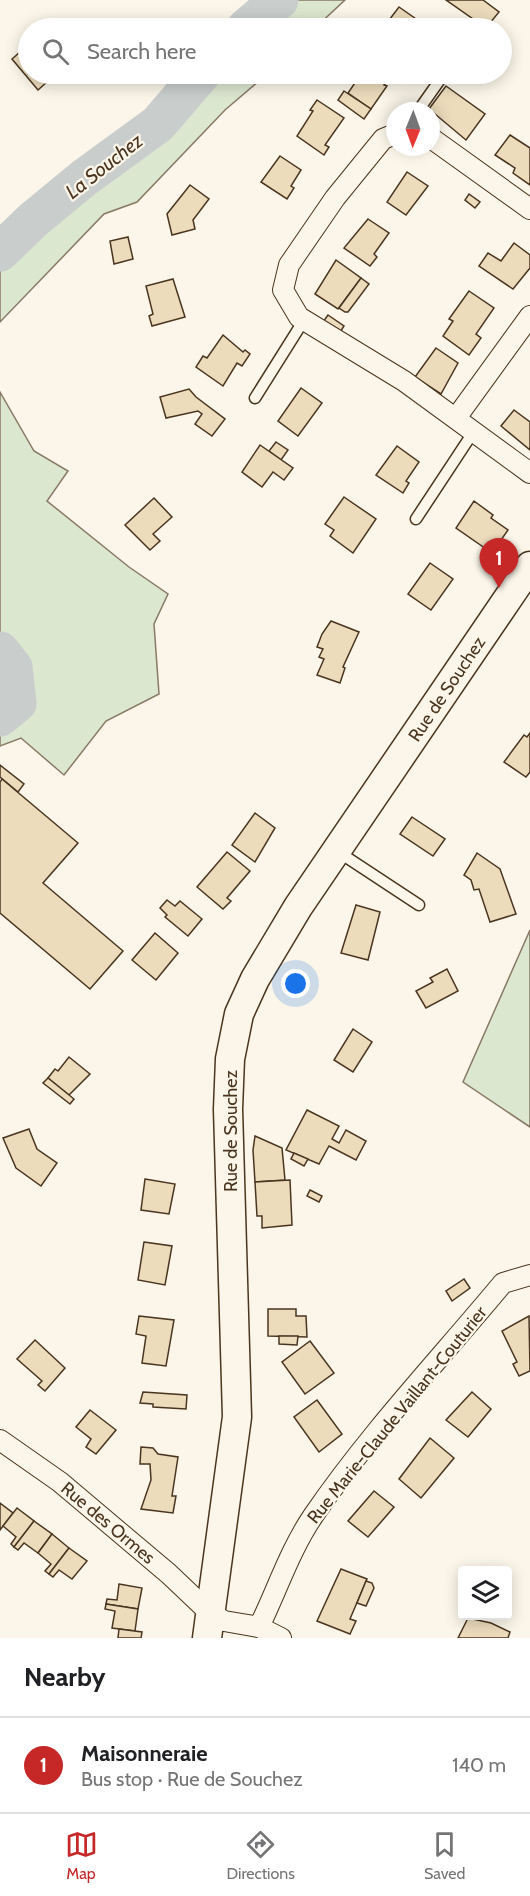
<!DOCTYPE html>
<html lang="en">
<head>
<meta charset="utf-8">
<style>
	body { margin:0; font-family:Cabin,sans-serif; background:#f6f6f6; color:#202124 }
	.controls { position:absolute; right:18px; bottom:18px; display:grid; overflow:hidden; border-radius:6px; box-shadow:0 3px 15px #0003 }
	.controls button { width:54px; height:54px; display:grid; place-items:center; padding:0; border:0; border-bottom:2px solid #e0e0e0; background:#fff; color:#202124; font:30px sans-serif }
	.compass { position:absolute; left:386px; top:102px; width:54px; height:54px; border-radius:50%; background:#fff; box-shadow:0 3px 15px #0003; rotate:181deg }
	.you { position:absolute; left:296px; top:984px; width:21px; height:21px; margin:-15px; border:4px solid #fff; border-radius:50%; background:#1a73e8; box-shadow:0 0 0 9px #1a73e833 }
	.badge { display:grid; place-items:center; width:39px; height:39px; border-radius:50%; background:#c62828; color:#fff; font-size:20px; font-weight:700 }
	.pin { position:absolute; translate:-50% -50px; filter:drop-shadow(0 2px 3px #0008) }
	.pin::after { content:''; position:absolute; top:32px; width:21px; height:18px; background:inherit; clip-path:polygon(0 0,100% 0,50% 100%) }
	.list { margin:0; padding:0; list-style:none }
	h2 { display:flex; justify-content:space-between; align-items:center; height:78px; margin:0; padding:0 24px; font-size:26px }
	h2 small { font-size:20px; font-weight:400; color:#757577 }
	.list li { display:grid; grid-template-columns:39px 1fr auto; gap:18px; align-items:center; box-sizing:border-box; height:96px; padding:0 24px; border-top:2px solid #e0e0e0 }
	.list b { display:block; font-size:22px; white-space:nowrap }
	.list p { margin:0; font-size:20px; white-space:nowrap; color:#757577 }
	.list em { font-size:20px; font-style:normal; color:#757577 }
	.icon { flex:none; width:33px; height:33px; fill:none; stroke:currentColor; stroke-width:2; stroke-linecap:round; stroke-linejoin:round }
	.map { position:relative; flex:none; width:530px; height:1638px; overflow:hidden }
	.search { position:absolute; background:#fff; box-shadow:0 3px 15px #0003; left:18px; right:18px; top:18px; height:66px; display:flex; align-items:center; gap:15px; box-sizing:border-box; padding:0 21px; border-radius:33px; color:#757577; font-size:22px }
	.sheet { height:174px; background:#fff }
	nav { display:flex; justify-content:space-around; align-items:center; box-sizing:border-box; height:84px; border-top:2px solid #e0e0e0; background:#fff; font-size:16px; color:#757577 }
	nav a { display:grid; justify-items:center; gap:3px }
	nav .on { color:#c62828 }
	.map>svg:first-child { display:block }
</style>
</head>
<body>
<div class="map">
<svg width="530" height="1638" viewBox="0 0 530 1638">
	<rect width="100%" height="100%" fill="#fbf6e9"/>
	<!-- green -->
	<g fill="#dce7d0" stroke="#887966" stroke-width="1.5">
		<polygon points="269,0 345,0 315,28 235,28 249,14"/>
		<polygon points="186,74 267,74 225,110 137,202 104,214 0,322 0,226 79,164 114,149 129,138 167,87"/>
		<polygon points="0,392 34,451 68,471 47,501 129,567 168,594 154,624 159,694 106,721 64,775 21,738 0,746"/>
		<polygon points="530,930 530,1127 463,1082"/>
	</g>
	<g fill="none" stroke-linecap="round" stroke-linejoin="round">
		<!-- river -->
		<g stroke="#c9cecd" stroke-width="39">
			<polyline points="246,28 279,0"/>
			<polyline points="0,252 33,220 84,178 158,124 201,74"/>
			<polyline points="0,651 13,667 17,703 0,717"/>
		</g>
	</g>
	<!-- building -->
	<g fill="#ecdcbc" stroke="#4a3520" stroke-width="1.5">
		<polygon points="446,0 483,0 499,12 486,28"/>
		<polygon points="399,7 429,28 383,28"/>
		<polygon points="28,45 28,74 56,74 38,90 12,59"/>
		<polygon points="361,74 396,74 391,81 388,80 384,85 387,86 371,109 348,93"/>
		<polygon points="446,86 485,114 466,140 429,109"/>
		<polygon points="344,91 371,109 364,119 338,100"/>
		<polygon points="317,100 344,118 325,145 329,147 324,155 297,136 313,111 310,110"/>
		<polygon points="510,135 530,148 530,185 513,173 515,168 495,155"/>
		<polygon points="280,156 301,170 291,186 294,188 287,199 261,182"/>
		<polygon points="407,172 428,186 406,215 387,202"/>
		<polygon points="190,185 209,199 193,220 195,229 172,235 167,214"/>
		<polygon points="469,194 480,202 475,208 465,200"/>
		<polygon points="368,219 389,233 374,254 377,257 370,266 344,248"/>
		<polygon points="128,237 133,259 114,264 110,241"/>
		<polygon points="514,243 530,255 530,268 513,289 479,266 488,253 501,261"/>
		<polygon points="336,260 361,278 338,309 315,294"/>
		<polygon points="361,278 369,284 348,312 345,312 339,308"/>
		<polygon points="173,279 185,317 152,326 149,316 153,314 146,286"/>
		<polygon points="469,291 494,308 476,334 481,338 469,355 443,336 453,321 449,319"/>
		<polygon points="328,315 344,326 339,334 323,322"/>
		<polygon points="223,335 243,352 245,350 250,354 242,366 237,363 223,386 196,367 203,356 207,358"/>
		<polygon points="436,348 458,363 441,394 415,377"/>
		<polygon points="301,388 322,403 298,436 278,421"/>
		<polygon points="189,389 196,397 225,419 212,436 195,424 202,414 198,411 166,418 160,397"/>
		<polygon points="514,410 530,422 530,450 501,426"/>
		<polygon points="276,442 288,450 281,460 269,451"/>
		<polygon points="260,445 293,468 284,480 273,472 262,487 242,472"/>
		<polygon points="397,446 419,462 406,481 409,483 403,493 376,475"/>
		<polygon points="344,497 376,519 353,553 330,536 334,530 325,524"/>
		<polygon points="154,498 172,517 153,534 160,541 150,550 125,525"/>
		<polygon points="474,501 493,515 491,518 508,530 492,553 456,528"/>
		<polygon points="430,563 453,579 431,610 408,594"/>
		<polygon points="331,621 359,632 343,667 345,668 340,683 317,675 324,659 319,657 323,649 317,647 322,634"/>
		<polygon points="530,733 530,772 526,777 504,762 524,735 527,737"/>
		<polygon points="0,765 24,784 18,792 0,777"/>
		<polygon points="2,779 78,843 43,883 123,951 90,989 0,913 0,782"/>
		<polygon points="255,813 275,828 255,862 232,845"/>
		<polygon points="412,817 445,839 433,856 400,834"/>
		<polygon points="227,852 250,871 227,898 231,901 223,909 197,887"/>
		<polygon points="477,853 500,869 516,914 490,922 479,889 474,890 471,880 464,875"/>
		<polygon points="167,900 175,906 180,901 202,919 188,936 165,917 167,915 160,908"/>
		<polygon points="356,905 380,912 368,960 341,953"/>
		<polygon points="155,933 178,953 156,980 132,960"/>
		<polygon points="447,969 458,991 426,1008 416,991 433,982 430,978"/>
		<polygon points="353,1029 372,1042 353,1072 334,1060"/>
		<polygon points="69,1057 90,1074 69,1095 48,1078 55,1069 58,1071"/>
		<polygon points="48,1078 74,1099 70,1104 43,1083"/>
		<polygon points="307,1110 339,1126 332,1139 339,1143 346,1130 366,1141 356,1160 329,1146 319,1164 286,1150"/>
		<polygon points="29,1129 37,1149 57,1163 41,1186 16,1168 3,1138"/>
		<polygon points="255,1136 282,1148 285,1180 255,1182 253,1150"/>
		<polygon points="294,1153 308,1159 304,1166 291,1159"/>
		<polygon points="145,1179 175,1184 169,1214 141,1210"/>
		<polygon points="290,1180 292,1225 262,1228 262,1216 257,1216 255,1182"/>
		<polygon points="310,1190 322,1196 319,1202 307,1196"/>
		<polygon points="144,1242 172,1246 165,1285 138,1280"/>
		<polygon points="464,1279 470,1288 452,1301 446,1291"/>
		<polygon points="268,1309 296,1309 296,1316 306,1316 307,1337 268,1336"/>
		<polygon points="139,1316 174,1320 166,1366 142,1363 146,1336 136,1334"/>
		<polygon points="529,1316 530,1371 519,1376 513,1364 517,1362 502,1331"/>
		<polygon points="279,1336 298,1336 297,1345 279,1344"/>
		<polygon points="35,1340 65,1368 45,1391 38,1385 42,1381 17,1359"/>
		<polygon points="310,1341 334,1373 305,1394 282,1362"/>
		<polygon points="143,1392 187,1395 186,1409 153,1407 153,1404 140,1403"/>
		<polygon points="472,1392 491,1409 468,1437 446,1420"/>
		<polygon points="317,1400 342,1434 319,1452 294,1417"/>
		<polygon points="90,1410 116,1430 96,1454 86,1447 91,1439 76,1427"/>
		<polygon points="430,1438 454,1458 421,1498 399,1479"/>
		<polygon points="141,1447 153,1448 158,1454 178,1457 172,1496 176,1496 173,1513 141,1509 151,1480 150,1464 140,1464"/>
		<polygon points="374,1491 394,1507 368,1537 348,1521"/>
		<polygon points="0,1503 13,1513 0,1530"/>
		<polygon points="17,1508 34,1521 14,1547 11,1544 16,1537 3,1526"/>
		<polygon points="34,1521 52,1534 38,1553 24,1543 18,1550 14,1547"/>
		<polygon points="52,1534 69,1548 49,1574 45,1571 51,1564 38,1553"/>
		<polygon points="69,1548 87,1561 72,1579 59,1570 53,1577 49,1574"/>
		<polygon points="341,1569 367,1579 350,1619 356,1621 350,1634 317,1621"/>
		<polygon points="366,1581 372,1583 374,1588 366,1606 357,1603"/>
		<polygon points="119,1584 142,1588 138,1609 106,1604 107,1599 117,1600"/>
		<polygon points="106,1604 138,1609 135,1631 112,1628 115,1611 105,1609"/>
		<polygon points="468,1618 491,1623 510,1632 508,1638 458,1638"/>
		<polygon points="119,1629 142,1632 141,1638 118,1638"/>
	</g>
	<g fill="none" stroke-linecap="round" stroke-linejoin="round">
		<!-- service casing -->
		<g stroke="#4a3520" stroke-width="13">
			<g id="service">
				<polyline points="418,111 444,74"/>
				<polyline points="255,398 304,320"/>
				<polyline points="416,519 474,431"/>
				<polyline points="337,851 419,905"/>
			</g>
		</g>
		<!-- minor casing -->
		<g stroke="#4a3520" stroke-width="22">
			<g id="minor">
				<polyline points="395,134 383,139 335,198 289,265 283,290 299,317 404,381 530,473"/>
				<polyline points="431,138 530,209"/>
				<polyline points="456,418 530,316"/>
				<path d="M 0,1440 L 60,1482 L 169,1574 L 210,1613 L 224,1621 L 259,1627 C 277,1590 290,1550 313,1516 C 369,1434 439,1360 503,1283 L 530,1275"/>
				<polyline points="259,1627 281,1638"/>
			</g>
		</g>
		<!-- secondary casing -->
		<g stroke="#4a3520" stroke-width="31">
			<polyline id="secondary" points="207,1638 237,1417 228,1109 230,1059 239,1014 255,979 298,907 530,566"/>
		</g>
		<!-- service -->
		<use href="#service" stroke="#fbf6e9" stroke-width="10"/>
		<!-- minor -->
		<use href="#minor" stroke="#fbf6e9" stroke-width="20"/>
		<!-- secondary -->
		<use href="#secondary" stroke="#fbf6e9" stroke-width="28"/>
	</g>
	<g text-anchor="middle" stroke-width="4.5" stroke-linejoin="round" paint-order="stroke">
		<!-- street labels -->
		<g font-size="18" fill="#4a3520" stroke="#fbf6e9">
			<text transform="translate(447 689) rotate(-56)" y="6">Rue de Souchez</text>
			<text transform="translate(231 1131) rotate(-90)" y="6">Rue de Souchez</text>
			<text transform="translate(397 1415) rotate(-51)" y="6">Rue Marie-Claude Vaillant-Couturier</text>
			<text transform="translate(108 1523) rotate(40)" y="6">Rue des Ormes</text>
		</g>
		<!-- water labels -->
		<g font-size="20" font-style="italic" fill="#4a3520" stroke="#fbf6e9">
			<text transform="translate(104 166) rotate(-38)" y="7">La Souchez</text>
		</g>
	</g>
</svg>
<div class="controls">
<button><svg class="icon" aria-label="layers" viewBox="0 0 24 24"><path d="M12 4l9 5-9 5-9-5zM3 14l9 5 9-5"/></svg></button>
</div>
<svg class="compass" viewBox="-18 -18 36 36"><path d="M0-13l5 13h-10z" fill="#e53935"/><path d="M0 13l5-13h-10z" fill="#757577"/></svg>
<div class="you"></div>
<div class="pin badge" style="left:499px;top:588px">1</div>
<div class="search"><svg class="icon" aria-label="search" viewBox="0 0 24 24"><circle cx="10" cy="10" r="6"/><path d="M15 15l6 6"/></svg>Search here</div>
</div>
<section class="sheet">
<h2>Nearby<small></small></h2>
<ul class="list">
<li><span class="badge">1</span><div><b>Maisonneraie</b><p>Bus stop · Rue de Souchez</p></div><em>140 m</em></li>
</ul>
</section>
<nav>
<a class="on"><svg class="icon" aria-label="map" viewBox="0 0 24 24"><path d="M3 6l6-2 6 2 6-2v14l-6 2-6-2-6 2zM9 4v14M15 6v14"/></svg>Map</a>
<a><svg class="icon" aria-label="directions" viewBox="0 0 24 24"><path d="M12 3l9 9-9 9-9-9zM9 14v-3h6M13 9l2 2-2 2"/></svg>Directions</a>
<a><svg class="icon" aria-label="saved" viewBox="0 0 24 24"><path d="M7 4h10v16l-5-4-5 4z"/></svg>Saved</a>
</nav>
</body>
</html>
